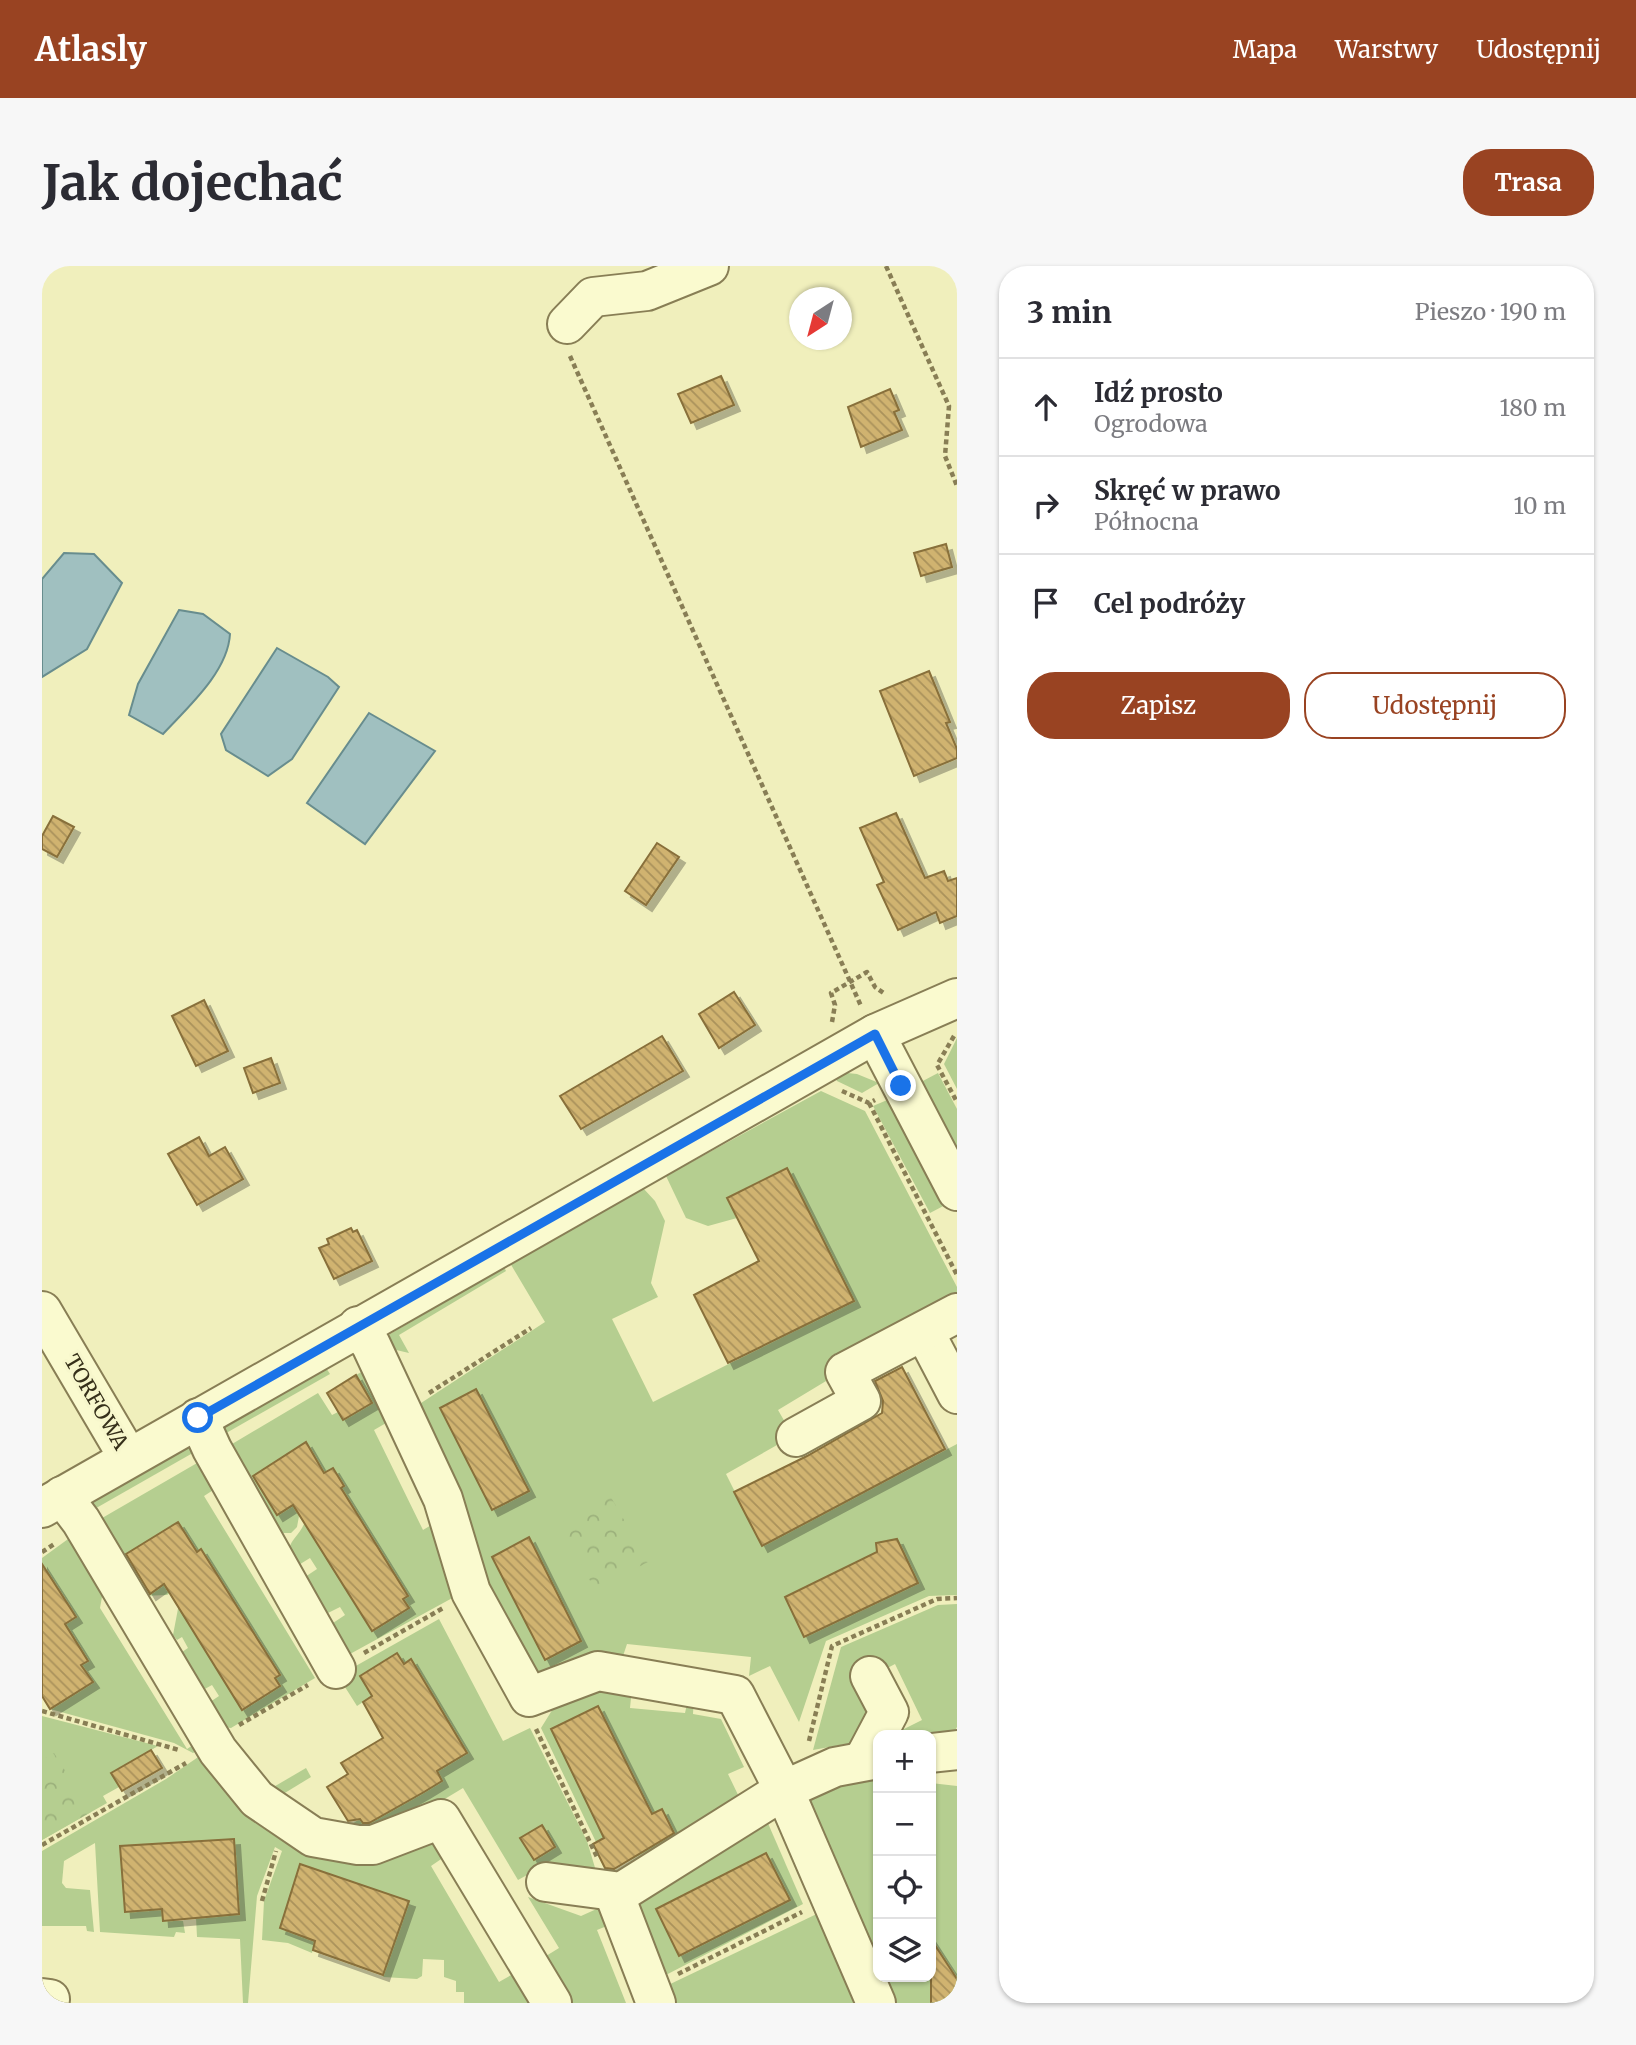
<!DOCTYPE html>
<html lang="pl">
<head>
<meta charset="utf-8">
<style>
	body { margin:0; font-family:Merriweather,serif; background:#f7f7f7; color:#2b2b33 }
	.controls { position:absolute; right:21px; bottom:21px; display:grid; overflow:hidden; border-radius:14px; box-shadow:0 2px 5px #0004 }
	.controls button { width:63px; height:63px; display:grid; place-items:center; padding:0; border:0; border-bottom:2px solid #e1e1e2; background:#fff; color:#2b2b33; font:35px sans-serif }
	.compass { position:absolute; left:747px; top:21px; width:63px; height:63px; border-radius:50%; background:#fff; box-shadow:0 2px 5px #0004; rotate:216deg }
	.stop { position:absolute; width:21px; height:21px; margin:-16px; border:5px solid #1a73e8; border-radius:50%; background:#fff }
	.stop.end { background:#1a73e8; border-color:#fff; box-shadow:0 2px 7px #0008 }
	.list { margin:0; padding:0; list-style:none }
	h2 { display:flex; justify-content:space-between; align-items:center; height:91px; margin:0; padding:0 28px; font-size:30px }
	h2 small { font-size:23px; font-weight:400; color:#7c7c81 }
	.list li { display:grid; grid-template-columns:46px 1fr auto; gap:21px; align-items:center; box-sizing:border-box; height:98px; padding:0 28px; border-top:2px solid #e1e1e2 }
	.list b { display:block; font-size:26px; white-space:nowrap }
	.list p { margin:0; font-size:23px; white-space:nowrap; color:#7c7c81 }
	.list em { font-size:23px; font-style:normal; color:#7c7c81 }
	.actions { display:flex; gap:14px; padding:21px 28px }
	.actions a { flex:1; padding:16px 0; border:2px solid #994322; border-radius:28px; text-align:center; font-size:24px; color:#994322 }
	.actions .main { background:#994322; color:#fff }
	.icon { flex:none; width:38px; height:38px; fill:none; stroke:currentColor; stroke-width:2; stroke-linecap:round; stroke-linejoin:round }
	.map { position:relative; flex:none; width:915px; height:1737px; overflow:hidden; border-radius:28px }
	header { display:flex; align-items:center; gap:42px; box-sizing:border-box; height:98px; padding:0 35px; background:#994322; color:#fff }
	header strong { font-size:33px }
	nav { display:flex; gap:38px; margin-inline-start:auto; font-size:24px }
	.intro { display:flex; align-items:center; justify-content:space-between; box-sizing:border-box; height:168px; padding:0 42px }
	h1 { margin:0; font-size:49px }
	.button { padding:18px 32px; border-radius:28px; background:#994322; color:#fff; font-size:24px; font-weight:700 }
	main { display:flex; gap:42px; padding:0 42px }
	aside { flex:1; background:#fff; border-radius:28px; box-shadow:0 2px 5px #0004 }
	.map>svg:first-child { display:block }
</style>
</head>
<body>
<header>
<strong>Atlasly</strong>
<nav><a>Mapa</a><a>Warstwy</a><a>Udostępnij</a></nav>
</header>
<div class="intro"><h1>Jak dojechać</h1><a class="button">Trasa</a></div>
<main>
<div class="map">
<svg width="915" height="1737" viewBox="0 0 915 1737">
	<defs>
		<pattern id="park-crowns" width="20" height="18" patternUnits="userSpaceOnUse" patternTransform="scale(1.75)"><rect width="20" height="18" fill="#b5ce90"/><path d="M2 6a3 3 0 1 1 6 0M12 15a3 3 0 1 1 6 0" fill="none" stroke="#9cb17c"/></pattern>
		<pattern id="building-back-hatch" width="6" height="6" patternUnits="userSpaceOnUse" patternTransform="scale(1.75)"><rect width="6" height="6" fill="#d0b370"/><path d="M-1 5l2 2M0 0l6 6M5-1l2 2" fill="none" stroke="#aa925b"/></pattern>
		<filter id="shadow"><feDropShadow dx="6" dy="6" stdDeviation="0" flood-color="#0004"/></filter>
	</defs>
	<rect width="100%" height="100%" fill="#f0efbc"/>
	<!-- grass -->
	<g fill="#b5ce90">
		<polygon points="915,772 915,823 902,798"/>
		<polygon points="796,806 815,808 837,817 820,827 795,815 791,808"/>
		<polygon points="896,807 915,843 915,889 877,817"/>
		<polygon points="779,825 823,845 915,1021 915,1036 736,1144 751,1170 684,1208 720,1280 915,1178 915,1329 887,1330 784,1375 757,1456 728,1400 707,1410 709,1391 585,1378 581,1390 544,1389 515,1407 496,1409 441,1318 376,1139 503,1056 468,997 601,922 613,935 623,955 609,1017 616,1031 570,1053 611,1136 812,1035 745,902 686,931 695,952 666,960 644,952 624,910"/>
		<polygon points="850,832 907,937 888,947 831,840"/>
		<polygon points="462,1001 464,1005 357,1069 367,1087 350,1083 338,1074"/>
		<polygon points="281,1097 288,1108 172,1174 173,1158"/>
		<path d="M 325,1103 L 351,1153 L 332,1164 L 381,1264 L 396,1255 L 414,1330 L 308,1388 L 291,1357 L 303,1349 L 298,1341 L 284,1348 L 263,1311 L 275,1303 L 268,1292 L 255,1300 L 247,1283 C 250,1271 260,1268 264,1252 L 257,1250 L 255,1261 L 249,1267 L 236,1267 L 185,1181 L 276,1127 L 290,1149 L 296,1146 L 301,1154 L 330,1137 L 314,1109 Z"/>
		<polygon points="140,1177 156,1184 42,1249 45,1233"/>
		<polygon points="162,1193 179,1219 162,1230 273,1412 189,1462 182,1461 168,1436 177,1430 170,1419 161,1424 140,1386 146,1382 140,1371 135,1374 131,1369 139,1327 135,1322 125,1329 99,1330 55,1255"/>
		<polygon points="33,1268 63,1314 58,1342 145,1483 151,1479 165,1479 151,1487 132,1477 8,1443 51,1416 16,1362 34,1350 13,1318 0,1326 0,1292"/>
		<polygon points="915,1338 915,1461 909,1472 847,1469 859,1457 862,1463 880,1454 853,1398 836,1407 834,1445 821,1475 771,1484 799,1381 896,1339"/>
		<polygon points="397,1353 461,1475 488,1462 545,1575 557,1615 505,1598 476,1614 421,1522 368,1554 335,1565 308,1559 318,1553 323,1560 352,1542 377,1517 382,1526 400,1515 395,1505 383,1429 389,1425 369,1393 362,1398 355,1387 318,1410 330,1430 315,1440 296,1410"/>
		<polygon points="590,1422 588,1442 643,1447 647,1429 652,1430 651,1448 679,1453 702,1501 686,1508 699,1535 568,1605 499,1462 522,1425"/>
		<polygon points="0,1450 116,1480 70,1507 77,1521 61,1530 65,1537 0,1574"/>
		<polygon points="168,1483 267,1582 389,1573 408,1587 389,1600 457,1716 478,1704 495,1737 422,1737 422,1726 414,1726 414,1715 402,1711 402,1694 381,1693 380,1710 375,1713 341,1711 367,1635 259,1598 238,1661 273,1675 270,1687 246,1677 220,1674 222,1635 240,1585 233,1581 215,1630 206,1737 201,1737 198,1673 155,1671 154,1652 197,1647 192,1573 78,1580 83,1646 120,1643 121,1654 141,1655 143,1667 134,1666 132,1671 58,1666 53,1577 22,1595 20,1617 24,1622 48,1624 52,1666 45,1665 44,1660 0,1660 0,1585 124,1513"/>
		<polygon points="264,1502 269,1511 228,1536 223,1526"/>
		<polygon points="836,1510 836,1700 767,1537 771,1523"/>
		<polygon points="889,1517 915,1520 915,1737 852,1737 841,1711 889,1711"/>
		<polygon points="725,1555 761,1638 618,1712 596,1652 599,1626"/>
		<polygon points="486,1631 539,1650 568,1637 577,1655 555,1664 584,1737 521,1737 496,1695 517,1682"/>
		<polygon points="783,1644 823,1737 627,1737 622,1721"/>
	</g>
	<!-- park -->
	<g fill="url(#park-crowns)">
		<polygon points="566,1226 606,1296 553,1324 518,1258"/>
		<polygon points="12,1487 49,1546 0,1574 0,1494"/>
	</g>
	<!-- water -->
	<g fill="#a0c0c0" stroke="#688d8e" stroke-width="2">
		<polygon points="22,287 52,288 80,317 45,383 0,411 0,313"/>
		<path d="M 137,344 L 161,348 L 188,368 C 186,406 145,442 121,468 L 87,449 L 96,418 Z"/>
		<polygon points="235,382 286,411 297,421 250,493 226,510 184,484 179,468"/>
		<polygon points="327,447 393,485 323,578 265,537"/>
	</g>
	<!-- building -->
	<g fill="url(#building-back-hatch)" stroke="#886f3a" stroke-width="2" filter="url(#shadow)">
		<polygon points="679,110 692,139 649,157 636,128"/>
		<polygon points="848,123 857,144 852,146 860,164 819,181 806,141"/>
		<polygon points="904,278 910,301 879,310 872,287"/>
		<polygon points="887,405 908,456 904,457 915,483 915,492 872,510 838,425"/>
		<polygon points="854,547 883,612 902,605 906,615 915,612 915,650 898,657 894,646 856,664 835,619 842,616 818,562"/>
		<polygon points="11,550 32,561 15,591 0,583 0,570"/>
		<polygon points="615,577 637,591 604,639 583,625"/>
		<polygon points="692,726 713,759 677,782 657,748"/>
		<polygon points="162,734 186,785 154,800 130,750"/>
		<polygon points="620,770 641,805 539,863 518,830"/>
		<polygon points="229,792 238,817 211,827 202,802"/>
		<polygon points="157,871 167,890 183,881 201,913 155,939 126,888"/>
		<polygon points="745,902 812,1035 686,1097 652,1029 717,995 685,932"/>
		<polygon points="309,962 311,966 315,964 330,995 292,1013 277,982 287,978 285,973"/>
		<polygon points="860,1101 903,1183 720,1280 692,1226 765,1190 840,1147 841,1135 833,1115"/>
		<polygon points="314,1109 330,1137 301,1154 285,1127"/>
		<polygon points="434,1123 487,1225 450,1244 398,1142"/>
		<polygon points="264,1176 282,1207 291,1202 302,1220 299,1222 366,1330 361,1333 367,1342 330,1365 251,1239 235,1249 211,1210"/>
		<polygon points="136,1256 155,1286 159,1283 238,1409 233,1412 238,1420 200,1444 122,1318 108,1328 84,1288"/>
		<polygon points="487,1271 539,1375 503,1394 450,1291"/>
		<polygon points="855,1273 876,1317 762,1371 743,1331 835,1286 834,1277"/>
		<polygon points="0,1298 34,1351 23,1358 46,1395 39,1399 51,1416 8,1443 0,1430"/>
		<polygon points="355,1387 362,1398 369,1393 425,1487 395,1505 400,1515 382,1526 327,1557 321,1557 318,1553 306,1555 285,1521 306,1508 299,1497 341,1472 321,1436 330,1430 318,1410"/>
		<polygon points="556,1440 610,1548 620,1543 632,1567 572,1603 563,1602 551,1578 562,1572 509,1463"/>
		<polygon points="109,1484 120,1502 80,1525 69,1507"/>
		<polygon points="500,1559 513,1581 492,1594 478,1572"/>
		<polygon points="192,1573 197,1648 121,1655 120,1643 83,1646 78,1580"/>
		<polygon points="724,1587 748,1634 637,1690 614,1643"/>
		<polygon points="258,1598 367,1635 341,1709 271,1684 273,1675 238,1662"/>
		<polygon points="889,1673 915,1713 915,1737 889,1737"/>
	</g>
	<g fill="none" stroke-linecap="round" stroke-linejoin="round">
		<!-- minor casing -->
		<g stroke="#887e55" stroke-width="42">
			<g id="minor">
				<polyline points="525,58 551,31 605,25 667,0"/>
				<polyline points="833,768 915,925"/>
				<polyline points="0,1045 86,1191"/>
				<polyline points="316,1060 329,1079 401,1233 429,1326 487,1431 556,1405 693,1429 742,1524 834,1737"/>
				<polyline points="882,1065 915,1128"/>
				<polyline points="156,1152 170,1183 294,1403"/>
				<polyline points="754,1171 819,1135 803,1106 915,1047"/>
				<polyline points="20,1230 39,1255 176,1485 215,1533 271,1571 316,1579 331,1579 399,1553 510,1737"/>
				<polyline points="0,1242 833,768 915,732"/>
				<polyline points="889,1487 915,1484"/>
				<polyline points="821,1495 847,1446 828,1410"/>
				<polyline points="504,1616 572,1625 573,1630 742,1524 793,1501 836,1493"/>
				<polyline points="573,1630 614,1737"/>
				<polyline points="0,1732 8,1733"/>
			</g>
		</g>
		<!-- path -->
		<g stroke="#887e55" stroke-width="4.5" stroke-dasharray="5 3.5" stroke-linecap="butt">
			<polyline points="844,0 907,140 903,190 915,220"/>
			<polyline points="528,90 819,740"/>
			<polyline points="790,756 793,739 789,727 825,706 833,721 843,728"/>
			<polyline points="912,770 895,799 915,836"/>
			<polyline points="800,825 827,837 833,834"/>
			<polyline points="827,837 915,1009"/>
			<polyline points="387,1127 489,1062"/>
			<polyline points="0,1286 14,1277"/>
			<polyline points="322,1387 403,1341"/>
			<polyline points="0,1445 137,1484"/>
			<polyline points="197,1459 266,1419"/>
			<polyline points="494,1463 555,1591"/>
			<polyline points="767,1475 790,1380 895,1333 915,1332"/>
			<polyline points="0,1579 144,1497"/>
			<polyline points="220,1635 234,1585"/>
			<polyline points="636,1708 760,1646"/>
		</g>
		<!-- minor -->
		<use href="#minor" stroke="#fafacf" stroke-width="38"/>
	</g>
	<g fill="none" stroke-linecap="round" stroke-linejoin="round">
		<!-- route -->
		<polyline stroke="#1a73e8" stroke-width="9" points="156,1152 833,768 859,820"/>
	</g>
	<g text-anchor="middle" stroke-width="6" stroke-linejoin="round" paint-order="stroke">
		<!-- street labels -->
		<g font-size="21" fill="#36301a" stroke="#f7f7cc">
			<text transform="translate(54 1136) rotate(60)" y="7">TORFOWA</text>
		</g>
	</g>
</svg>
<div class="controls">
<button>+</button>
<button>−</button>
<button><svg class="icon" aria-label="locate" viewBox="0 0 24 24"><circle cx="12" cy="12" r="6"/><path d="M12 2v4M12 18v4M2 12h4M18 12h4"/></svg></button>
<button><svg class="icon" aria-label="layers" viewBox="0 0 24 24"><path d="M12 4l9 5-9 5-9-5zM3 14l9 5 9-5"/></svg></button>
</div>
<svg class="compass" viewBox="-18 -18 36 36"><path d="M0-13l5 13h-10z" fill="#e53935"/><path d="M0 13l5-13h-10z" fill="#7c7c81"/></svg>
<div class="stop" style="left:156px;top:1152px"></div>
<div class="stop end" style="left:859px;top:820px"></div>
</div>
<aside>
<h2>3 min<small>Pieszo · 190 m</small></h2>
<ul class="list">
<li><svg class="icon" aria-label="ahead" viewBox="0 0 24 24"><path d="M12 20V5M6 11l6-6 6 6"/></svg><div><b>Idź prosto</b><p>Ogrodowa</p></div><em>180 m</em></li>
<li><svg class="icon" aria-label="right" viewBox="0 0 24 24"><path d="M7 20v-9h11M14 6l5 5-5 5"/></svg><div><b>Skręć w prawo</b><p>Północna</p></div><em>10 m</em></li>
<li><svg class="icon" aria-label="arrive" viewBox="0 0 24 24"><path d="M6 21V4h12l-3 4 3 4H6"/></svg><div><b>Cel podróży</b></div></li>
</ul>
<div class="actions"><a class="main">Zapisz</a><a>Udostępnij</a></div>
</aside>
</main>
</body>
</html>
